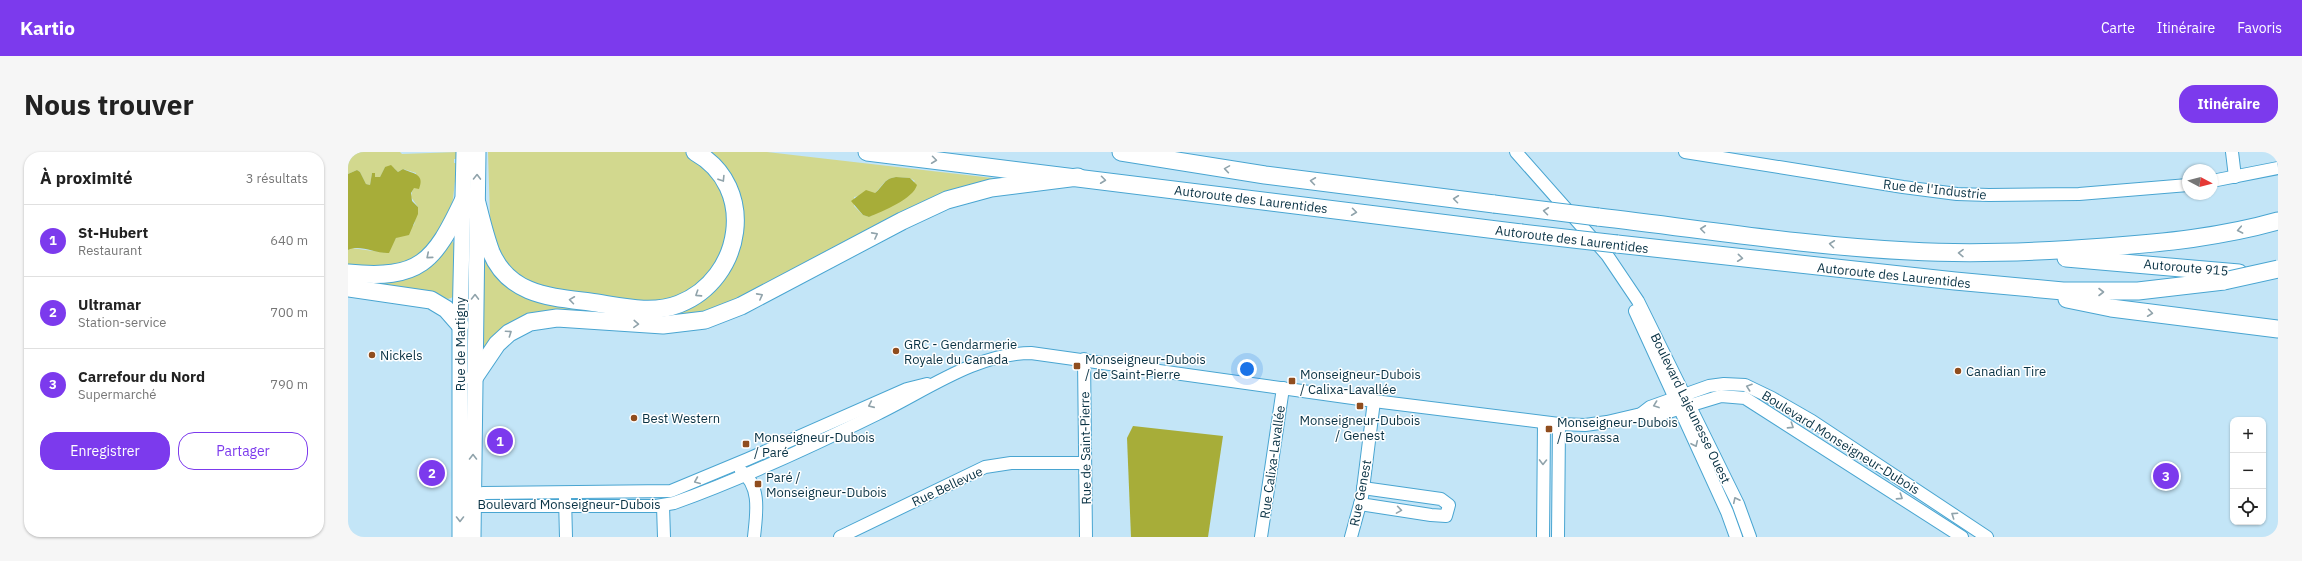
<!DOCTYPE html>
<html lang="fr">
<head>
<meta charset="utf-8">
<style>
	body { margin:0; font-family:"IBM Plex Sans",sans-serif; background:#f6f6f6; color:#222 }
	.controls { position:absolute; right:12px; bottom:12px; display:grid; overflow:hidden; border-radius:8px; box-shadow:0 1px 3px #0004 }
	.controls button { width:36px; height:36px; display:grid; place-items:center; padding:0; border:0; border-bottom:1px solid #e0e0e0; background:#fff; color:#222; font:20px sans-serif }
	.compass { position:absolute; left:1834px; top:12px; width:36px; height:36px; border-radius:50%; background:#fff; box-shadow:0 1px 3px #0004; rotate:97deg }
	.you { position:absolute; left:899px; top:217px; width:14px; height:14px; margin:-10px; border:3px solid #fff; border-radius:50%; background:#1a73e8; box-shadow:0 0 0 6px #1a73e833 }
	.badge { display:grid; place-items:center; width:26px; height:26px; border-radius:50%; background:#7c3aed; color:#fff; font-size:13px; font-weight:700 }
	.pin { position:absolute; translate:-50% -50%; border:2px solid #fff; box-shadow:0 1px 4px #0006 }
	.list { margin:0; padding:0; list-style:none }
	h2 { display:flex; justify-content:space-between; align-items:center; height:52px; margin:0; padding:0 16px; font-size:17px }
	h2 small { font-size:13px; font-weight:400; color:#767676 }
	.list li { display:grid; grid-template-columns:26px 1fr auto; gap:12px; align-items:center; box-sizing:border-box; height:72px; padding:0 16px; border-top:1px solid #e0e0e0 }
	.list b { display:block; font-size:15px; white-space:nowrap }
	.list p { margin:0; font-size:13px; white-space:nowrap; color:#767676 }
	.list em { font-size:13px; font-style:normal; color:#767676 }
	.actions { display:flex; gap:8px; padding:12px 16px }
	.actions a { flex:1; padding:9px 0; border:1px solid #7c3aed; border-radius:16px; text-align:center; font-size:14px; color:#7c3aed }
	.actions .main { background:#7c3aed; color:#fff }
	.icon { flex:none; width:22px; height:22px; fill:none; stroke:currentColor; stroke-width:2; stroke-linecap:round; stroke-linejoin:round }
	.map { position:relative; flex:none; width:1930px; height:385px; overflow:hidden; border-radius:16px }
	header { display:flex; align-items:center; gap:24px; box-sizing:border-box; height:56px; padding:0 20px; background:#7c3aed; color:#fff }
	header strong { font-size:19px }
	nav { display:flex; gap:22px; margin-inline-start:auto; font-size:14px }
	.intro { display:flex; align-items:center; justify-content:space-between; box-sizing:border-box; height:96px; padding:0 24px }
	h1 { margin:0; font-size:28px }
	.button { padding:10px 18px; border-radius:16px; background:#7c3aed; color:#fff; font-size:14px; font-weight:700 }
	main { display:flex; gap:24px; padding:0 24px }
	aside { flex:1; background:#fff; border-radius:16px; box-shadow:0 1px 3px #0004 }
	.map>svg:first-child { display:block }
</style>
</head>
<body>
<header>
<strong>Kartio</strong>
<nav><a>Carte</a><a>Itinéraire</a><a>Favoris</a></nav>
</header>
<div class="intro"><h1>Nous trouver</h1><a class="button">Itinéraire</a></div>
<main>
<aside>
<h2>À proximité<small>3 résultats</small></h2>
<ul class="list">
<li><span class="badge">1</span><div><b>St-Hubert</b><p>Restaurant</p></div><em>640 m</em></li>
<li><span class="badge">2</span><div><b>Ultramar</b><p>Station-service</p></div><em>700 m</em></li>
<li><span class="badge">3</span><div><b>Carrefour du Nord</b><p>Supermarché</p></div><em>790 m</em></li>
</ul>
<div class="actions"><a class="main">Enregistrer</a><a>Partager</a></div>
</aside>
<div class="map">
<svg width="1930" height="385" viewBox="0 0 1930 385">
	<rect width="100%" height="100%" fill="#c3e5f7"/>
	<!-- green -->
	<g fill="#d2d88e" fill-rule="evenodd">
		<polygon points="0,0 52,0 54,2 110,0 110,7 106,7 106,11 109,11 105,47 98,71 68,107 41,116 0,114 0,98 3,96 40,101 48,86 66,73 70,55 63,45 68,21 55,17 50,20 46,16 37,15 32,25 27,25 24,21 22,33 18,32 12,20 9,18 0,22"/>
		<polygon points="140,0 337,0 356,13 374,39 382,69 369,114 342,141 302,151 187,135 157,113 146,87 142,65"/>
		<path d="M 357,0 L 419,0 L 662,28 L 380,154 L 320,168 L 210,161 L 134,205 L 133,99 L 156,130 L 327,159 L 392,84 ZM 548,25 L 562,26 L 567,29 L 532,59 L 521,65 L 515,63 L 506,54 L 506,45 L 527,41 C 535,34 535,27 548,25 Z"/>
		<polygon points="103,88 106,91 105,145 100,147 84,140 25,132 0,125 37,128"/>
	</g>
	<!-- forest -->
	<g fill="#a7ad39">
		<path d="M 43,13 L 50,20 L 55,17 C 66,22 77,22 71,37 L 66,36 L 63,41 L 64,49 L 70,55 L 70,62 L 61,83 L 48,86 L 41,101 C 28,102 12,92 0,98 L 0,22 L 9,18 L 12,20 L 18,32 L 22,33 L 24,21 L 27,21 L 27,25 L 32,25 L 37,15 Z"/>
		<path d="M 548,25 L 562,26 L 569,33 C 565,47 535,59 521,65 L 515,63 L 503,49 L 518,38 L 527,41 C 536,34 535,27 548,25 Z"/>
		<polygon points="785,274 875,284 860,385 783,385 779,286"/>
	</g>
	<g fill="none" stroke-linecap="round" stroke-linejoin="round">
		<!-- minor casing -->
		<g stroke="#49a5d1" stroke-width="14">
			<g id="minor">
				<polyline points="1168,0 1259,103 1290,149 1390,352 1402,385"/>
				<polyline points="1337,0 1555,35 1609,42 1641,43 1731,42 1840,33"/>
				<polyline points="1884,0 1887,25"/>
				<polyline points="1864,29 1930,16"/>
				<polyline points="1287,159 1379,360 1388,385"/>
				<polyline points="736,207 738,385"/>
				<polyline points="1293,262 1304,265 1373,244 1397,246 1614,385"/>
				<path d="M 393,319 C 414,334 408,364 406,385"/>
				<polyline points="217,346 218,385"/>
				<polyline points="118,347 135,341 323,339 400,307 559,237 579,232"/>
				<path d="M 117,351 L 134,354 L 308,354 L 326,351 C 396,326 462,295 529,262 C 577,239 628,201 683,201 L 1026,249 L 1211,272 L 1237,273 L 1259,270 L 1293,262 L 1302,255 L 1361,234 L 1376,232 L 1397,233 L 1424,246 L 1464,269 L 1639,385"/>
				<polyline points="1012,352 1083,363 1098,364 1101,353 1093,347 1015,336"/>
				<polyline points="315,354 316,385"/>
				<polyline points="492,385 637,315 663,311 736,311"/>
				<polyline points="913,385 935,236"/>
				<polyline points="1003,385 1014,345 1026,249"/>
				<polyline points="1195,385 1196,271"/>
				<polyline points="1210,385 1211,272"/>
			</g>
		</g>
		<!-- major casing -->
		<g stroke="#49a5d1" stroke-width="17">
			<g id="major">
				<polyline points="112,385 112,173 116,0"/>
				<polyline points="125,385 130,0"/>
			</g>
		</g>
		<!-- highway casing -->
		<g stroke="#49a5d1" stroke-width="19">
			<g id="highway">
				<polyline points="519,0 1173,81"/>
				<polyline points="773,0 917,23 1146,52"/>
				<path d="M 129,51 C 133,67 137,84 143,100 C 161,143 202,145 242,150 C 271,154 303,163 331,152 C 395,127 410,35 347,0"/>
				<path d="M 1250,65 C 1354,77 1457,94 1561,99 C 1627,103 1691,100 1757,95 C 1815,91 1874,85 1930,69"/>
				<polyline points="1269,92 1607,129 1715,139 1790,139 1876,129"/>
				<polyline points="1718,106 1891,121"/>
				<path d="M 0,121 C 72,128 86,110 115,49"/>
				<polyline points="0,136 83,148 98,157 112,173"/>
				<polyline points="1719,147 1763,156 1930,177"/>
				<polyline points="126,226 149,192 161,181 182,170 209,166 315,173 357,168 393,154 554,69 599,48 643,36 730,25"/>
			</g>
		</g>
		<!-- minor -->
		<use href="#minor" stroke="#fff" stroke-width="12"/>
		<!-- major -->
		<use href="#major" stroke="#fff" stroke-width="15"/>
		<!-- highway -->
		<use href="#highway" stroke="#fff" stroke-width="17"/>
		<!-- highway-bridge casing -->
		<g stroke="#49a5d1" stroke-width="19" stroke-linecap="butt">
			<g id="highway-bridge">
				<polyline points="1146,52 1250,65"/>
				<polyline points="1173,81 1269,92"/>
				<polyline points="1876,129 1930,117"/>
			</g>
		</g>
		<!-- highway-bridge -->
		<use href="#highway-bridge" stroke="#fff" stroke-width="17"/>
	</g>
	<!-- one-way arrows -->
	<defs><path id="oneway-chevron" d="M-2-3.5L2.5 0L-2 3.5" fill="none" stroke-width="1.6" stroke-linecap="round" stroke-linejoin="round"/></defs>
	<g stroke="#90a3ab">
		<use href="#oneway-chevron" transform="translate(586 8) rotate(7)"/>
		<use href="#oneway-chevron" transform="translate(879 17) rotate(-171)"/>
		<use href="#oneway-chevron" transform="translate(129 25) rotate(-89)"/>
		<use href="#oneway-chevron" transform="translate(374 27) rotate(58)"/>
		<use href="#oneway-chevron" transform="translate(755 28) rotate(7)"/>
		<use href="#oneway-chevron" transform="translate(965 29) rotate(-172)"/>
		<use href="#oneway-chevron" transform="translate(1108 47) rotate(-173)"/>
		<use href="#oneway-chevron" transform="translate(1198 59) rotate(-173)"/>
		<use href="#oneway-chevron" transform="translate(1006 60) rotate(7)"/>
		<use href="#oneway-chevron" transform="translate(1355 77) rotate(-173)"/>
		<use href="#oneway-chevron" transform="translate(1892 78) rotate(169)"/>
		<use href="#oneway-chevron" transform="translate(527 83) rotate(-28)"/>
		<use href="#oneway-chevron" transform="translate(1484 92) rotate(-173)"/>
		<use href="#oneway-chevron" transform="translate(1613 101) rotate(-179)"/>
		<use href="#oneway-chevron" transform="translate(81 104) rotate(140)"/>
		<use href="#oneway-chevron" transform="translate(1392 106) rotate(6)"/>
		<use href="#oneway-chevron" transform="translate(1753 140)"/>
		<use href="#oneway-chevron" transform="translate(350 142) rotate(147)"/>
		<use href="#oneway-chevron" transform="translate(412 144) rotate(-28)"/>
		<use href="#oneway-chevron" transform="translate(127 145) rotate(-89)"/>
		<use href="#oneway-chevron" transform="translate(224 148) rotate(-172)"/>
		<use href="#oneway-chevron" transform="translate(1802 161) rotate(7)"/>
		<use href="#oneway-chevron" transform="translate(288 172) rotate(3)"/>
		<use href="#oneway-chevron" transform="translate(161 181) rotate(-34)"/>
		<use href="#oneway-chevron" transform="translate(1401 235) rotate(-161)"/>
		<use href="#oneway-chevron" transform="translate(523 253) rotate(156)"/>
		<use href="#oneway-chevron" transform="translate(1308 253) rotate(160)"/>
		<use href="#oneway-chevron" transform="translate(1443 274) rotate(33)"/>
		<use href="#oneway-chevron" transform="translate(1347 292) rotate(65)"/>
		<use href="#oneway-chevron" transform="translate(125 305) rotate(-90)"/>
		<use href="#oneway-chevron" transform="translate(1195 310) rotate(91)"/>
		<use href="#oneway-chevron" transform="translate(349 329) rotate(157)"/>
		<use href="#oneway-chevron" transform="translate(1552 345) rotate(33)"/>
		<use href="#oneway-chevron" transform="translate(1388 348) rotate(-116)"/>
		<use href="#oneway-chevron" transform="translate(1051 358) rotate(9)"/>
		<use href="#oneway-chevron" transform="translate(1606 363) rotate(-146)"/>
		<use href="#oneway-chevron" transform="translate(112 367) rotate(90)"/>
	</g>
	<!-- markers -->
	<g fill="#904d1e" stroke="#fff" stroke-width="1.5">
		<circle cx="548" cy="199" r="4"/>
		<circle cx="24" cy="203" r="4"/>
		<rect x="725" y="210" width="8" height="8" rx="2"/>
		<circle cx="1610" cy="219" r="4"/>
		<rect x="940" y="225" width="8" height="8" rx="2"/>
		<rect x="1008" y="250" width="8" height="8" rx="2"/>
		<circle cx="286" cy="266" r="4"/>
		<rect x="1197" y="273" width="8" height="8" rx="2"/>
		<rect x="394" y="288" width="8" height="8" rx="2"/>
		<rect x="406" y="328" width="8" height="8" rx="2"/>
	</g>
	<g text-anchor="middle" stroke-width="3" stroke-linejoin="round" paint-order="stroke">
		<!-- street labels -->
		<g font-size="13" fill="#093244" stroke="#fff">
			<text transform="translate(1587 37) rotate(6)" y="5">Rue de l'Industrie</text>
			<text transform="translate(903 47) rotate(7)" y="5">Autoroute des Laurentides</text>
			<text transform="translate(1224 87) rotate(7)" y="5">Autoroute des Laurentides</text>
			<text transform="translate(1838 115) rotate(5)" y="5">Autoroute 915</text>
			<text transform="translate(1546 123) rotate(6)" y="5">Autoroute des Laurentides</text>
			<text transform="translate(112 192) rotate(-90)" y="5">Rue de Martigny</text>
			<text transform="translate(1343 256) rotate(64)" y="5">Boulevard Lajeunesse Ouest</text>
			<text transform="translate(1493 290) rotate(32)" y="5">Boulevard Monseigneur-Dubois</text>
			<text transform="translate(737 296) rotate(-91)" y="5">Rue de Saint-Pierre</text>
			<text transform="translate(924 310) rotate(-82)" y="5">Rue Calixa-Lavallée</text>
			<text transform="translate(599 334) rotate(-25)" y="5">Rue Bellevue</text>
			<text transform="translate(1012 341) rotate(-79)" y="5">Rue Genest</text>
			<text x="221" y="357">Boulevard Monseigneur-Dubois</text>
		</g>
		<!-- poi labels -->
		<g font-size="13" fill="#093244" stroke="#fff" text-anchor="start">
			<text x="556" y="197">GRC - Gendarmerie<tspan x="556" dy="15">Royale du Canada</tspan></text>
			<text x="32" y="208">Nickels</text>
			<text x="737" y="212">Monseigneur-Dubois<tspan x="737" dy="15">/ de Saint-Pierre</tspan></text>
			<text x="1618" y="224">Canadian Tire</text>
			<text x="952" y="227">Monseigneur-Dubois<tspan x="952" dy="15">/ Calixa-Lavallée</tspan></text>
			<text x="294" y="271">Best Western</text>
			<text x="1012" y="273" text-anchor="middle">Monseigneur-Dubois<tspan x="1012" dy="15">/ Genest</tspan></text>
			<text x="1209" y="275">Monseigneur-Dubois<tspan x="1209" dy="15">/ Bourassa</tspan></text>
			<text x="406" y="290">Monseigneur-Dubois<tspan x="406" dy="15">/ Paré</tspan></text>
			<text x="418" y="330">Paré /<tspan x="418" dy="15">Monseigneur-Dubois</tspan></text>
		</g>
	</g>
</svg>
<div class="controls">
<button>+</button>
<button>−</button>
<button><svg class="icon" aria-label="locate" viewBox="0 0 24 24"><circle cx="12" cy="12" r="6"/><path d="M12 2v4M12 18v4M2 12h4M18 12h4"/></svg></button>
</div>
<svg class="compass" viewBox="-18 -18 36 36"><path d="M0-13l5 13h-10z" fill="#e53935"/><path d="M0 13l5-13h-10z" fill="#767676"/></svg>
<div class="you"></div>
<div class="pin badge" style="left:152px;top:289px">1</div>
<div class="pin badge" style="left:84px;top:321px">2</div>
<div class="pin badge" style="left:1818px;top:324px">3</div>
</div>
</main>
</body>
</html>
